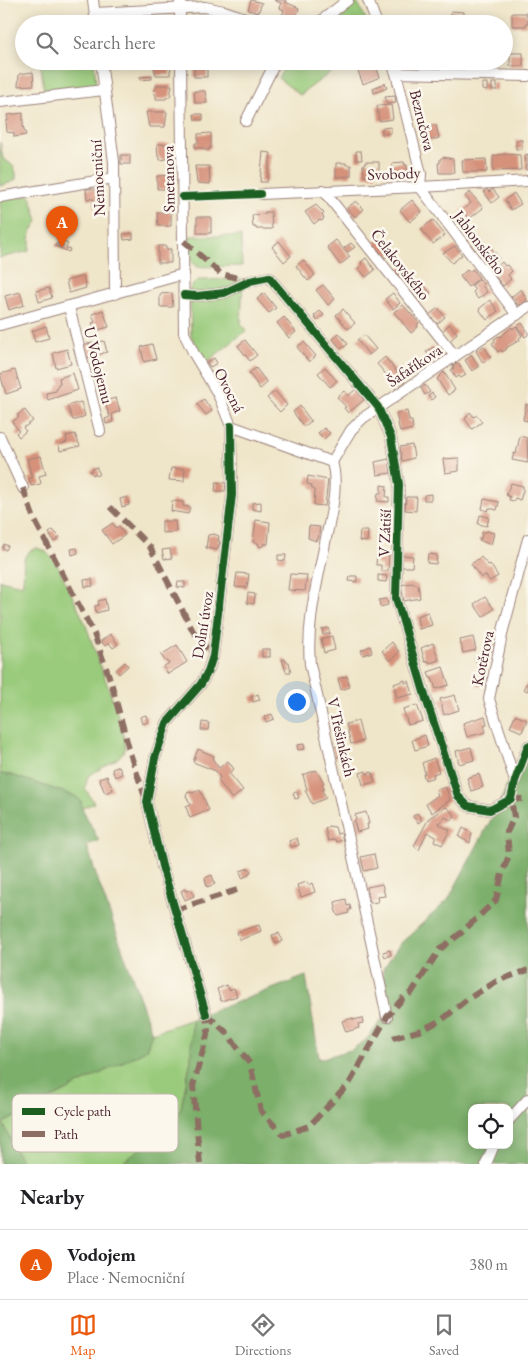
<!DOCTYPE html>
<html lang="en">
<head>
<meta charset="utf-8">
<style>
	body { margin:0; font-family:"EB Garamond",serif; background:#f2f2f2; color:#202124 }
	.controls { position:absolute; right:15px; bottom:15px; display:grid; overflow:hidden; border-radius:10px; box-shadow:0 2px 12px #0003 }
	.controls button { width:45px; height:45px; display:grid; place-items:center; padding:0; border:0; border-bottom:1px solid #e0e0e0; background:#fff; color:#202124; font:25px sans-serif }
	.you { position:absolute; left:296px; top:701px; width:18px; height:18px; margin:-12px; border:4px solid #fff; border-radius:50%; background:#1a73e8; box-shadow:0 0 0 8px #1a73e833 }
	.badge { display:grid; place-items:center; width:32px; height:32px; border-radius:50%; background:#ea580c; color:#fff; font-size:16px; font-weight:700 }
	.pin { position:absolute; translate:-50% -41px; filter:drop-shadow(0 1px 2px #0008) }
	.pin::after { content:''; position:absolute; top:26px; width:18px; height:15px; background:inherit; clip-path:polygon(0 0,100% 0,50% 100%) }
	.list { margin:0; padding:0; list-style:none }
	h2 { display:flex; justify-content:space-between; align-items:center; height:65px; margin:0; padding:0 20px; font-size:21px }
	h2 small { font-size:16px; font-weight:400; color:#757577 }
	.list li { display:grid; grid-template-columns:32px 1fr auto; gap:15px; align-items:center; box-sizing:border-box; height:70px; padding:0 20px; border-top:1px solid #e0e0e0 }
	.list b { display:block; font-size:19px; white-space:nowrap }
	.list p { margin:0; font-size:16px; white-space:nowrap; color:#757577 }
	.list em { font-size:16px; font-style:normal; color:#757577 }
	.icon { flex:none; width:28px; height:28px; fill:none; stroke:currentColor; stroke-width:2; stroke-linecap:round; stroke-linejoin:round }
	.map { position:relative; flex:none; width:528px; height:1164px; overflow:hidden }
	.search { position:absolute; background:#fff; box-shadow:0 2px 12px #0003; left:15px; right:15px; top:15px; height:55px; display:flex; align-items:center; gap:12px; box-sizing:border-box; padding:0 18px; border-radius:28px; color:#757577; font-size:19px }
	.sheet { height:135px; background:#fff }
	nav { display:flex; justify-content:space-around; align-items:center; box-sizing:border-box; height:70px; border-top:1px solid #e0e0e0; background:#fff; font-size:14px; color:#757577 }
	nav a { display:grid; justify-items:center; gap:2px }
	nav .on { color:#ea580c }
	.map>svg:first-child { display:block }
</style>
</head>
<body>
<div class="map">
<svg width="528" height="1164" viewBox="0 0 528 1164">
	<rect width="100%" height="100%" fill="#fbf7ec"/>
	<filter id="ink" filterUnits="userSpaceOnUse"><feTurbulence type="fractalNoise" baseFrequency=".02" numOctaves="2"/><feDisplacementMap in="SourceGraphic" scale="10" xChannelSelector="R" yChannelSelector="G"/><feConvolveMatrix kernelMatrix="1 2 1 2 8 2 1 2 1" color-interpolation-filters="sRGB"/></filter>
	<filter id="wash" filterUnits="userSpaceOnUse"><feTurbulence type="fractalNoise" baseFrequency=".0096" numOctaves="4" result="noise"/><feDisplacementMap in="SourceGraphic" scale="20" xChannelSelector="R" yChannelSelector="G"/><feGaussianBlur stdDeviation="1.12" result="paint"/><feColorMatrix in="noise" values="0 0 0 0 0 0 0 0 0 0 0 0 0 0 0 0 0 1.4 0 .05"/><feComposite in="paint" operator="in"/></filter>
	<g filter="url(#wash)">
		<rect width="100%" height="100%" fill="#efe5c9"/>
		<!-- green -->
		<g fill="#9acb7b" stroke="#727553">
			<polygon points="355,2 359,5 368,24 325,24"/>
			<polygon points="40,61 94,61 96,85 44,91"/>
			<polygon points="289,61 346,61 300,95 278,78"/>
			<path d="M 0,142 L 3,159 C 12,164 17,168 16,179 L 12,182 L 0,186 Z"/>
			<polygon points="30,195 38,221 31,232 29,251 0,258 0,226 2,225 0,200"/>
			<polygon points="190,236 241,236 242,266 198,267 189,259"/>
			<polygon points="243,279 241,324 247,330 207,362 191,336 190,288 198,280"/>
			<path d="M 37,548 L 45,551 L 56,562 L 85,623 L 116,709 L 125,742 L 125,750 L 117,759 L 88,776 L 85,788 L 94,803 L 82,808 L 81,801 L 75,796 L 11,775 L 0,774 L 0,580 L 22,585 C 27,571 16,554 37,548 Z"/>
			<polygon points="192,1019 191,1059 181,1108 174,1121 121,1164 22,1164 3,1123 146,1050 152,1033"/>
		</g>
		<!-- forest -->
		<g fill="#7baf6b" stroke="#62674b" fill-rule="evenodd">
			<path d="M 528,752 L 528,1164 L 121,1164 L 174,1121 L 181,1108 L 191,1059 L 192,1019 L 306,976 L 319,1059 L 351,1050 L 366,1040 L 384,1017 L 383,969 L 400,944 L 448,900 L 494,814 L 505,791 L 510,776 ZM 472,1108 L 509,1108 L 509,1145 L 472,1145 Z"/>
			<polygon points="0,774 11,775 75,796 81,801 82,808 99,841 87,845 95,872 152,1033 146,1050 3,1123 22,1164 0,1164"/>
		</g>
		<g id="blocks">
			<!-- building -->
			<g fill="#d6917a">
				<polygon points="251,0 262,3 258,13 248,10"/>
				<polygon points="274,0 286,0 285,2 299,8 295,20 282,16 284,10 279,8 281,3"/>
				<polygon points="451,11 464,12 464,17 468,17 467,24 450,24"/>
				<polygon points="512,13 526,13 526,16 528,16 528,23 526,23 526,26 512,26"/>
				<rect x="510" y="53" width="13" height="13"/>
				<polygon points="169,61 171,70 170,70 170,75 156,75 153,63 155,62"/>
				<polygon points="198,61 205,61 205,63 207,63 207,77 194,77 194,64 198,63"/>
				<rect x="409" y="61" width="18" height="2"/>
				<polygon points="438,61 450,61 450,64 438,63"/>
				<rect x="470" y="61" width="12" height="4"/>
				<polygon points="375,64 380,77 363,84 358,71"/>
				<polygon points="33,72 34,85 18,86 19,74"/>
				<polygon points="152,76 152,79 140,80 140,77"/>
				<polygon points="385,83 387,88 374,93 373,88"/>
				<polygon points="482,83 487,83 487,91 482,90"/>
				<rect x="492" y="83" width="5" height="7"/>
				<polygon points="156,85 172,85 170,97 167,97 166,99 156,99 156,95 153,92 156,89"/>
				<polygon points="194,91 205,91 207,103 195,103"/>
				<polygon points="395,96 396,103 387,104 385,97"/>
				<polygon points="391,105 393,119 379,121 377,106"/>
				<polygon points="146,112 167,112 165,127 149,127"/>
				<polygon points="23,113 23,126 26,135 14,137 14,133 7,132 6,121 8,121 7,115"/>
				<polygon points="194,114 203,114 203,120 195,120"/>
				<polygon points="425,125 436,125 439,138 424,142 422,131 424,131 423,127"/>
				<polygon points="391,127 391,133 382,134 382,128"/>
				<polygon points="211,133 211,148 209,148 209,150 204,150 204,148 195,148 195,143 198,143 198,134"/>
				<rect x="516" y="140" width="6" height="9"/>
				<polygon points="157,144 169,144 170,157 167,157 167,159 160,160 160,157 158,157"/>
				<polygon points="356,151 361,151 362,160 356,160"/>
				<polygon points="263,152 271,153 267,182 260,182"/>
				<polygon points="504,154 520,155 521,170 493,171 493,156"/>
				<polygon points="528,154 528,170 526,170 525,155"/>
				<rect x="121" y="155" width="9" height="9"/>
				<polygon points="443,157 453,159 454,173 439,173 438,163 440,163 440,159"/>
				<polygon points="486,159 487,172 463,172 462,160"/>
				<polygon points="365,162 379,162 379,171 376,171 376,176 364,176 363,165 365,165"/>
				<polygon points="404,162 405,165 407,165 407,172 405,172 405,175 394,175 392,163"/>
				<polygon points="336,163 346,163 346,165 351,165 351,176 336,177"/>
				<polygon points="195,166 209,166 210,184 197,183"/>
				<polygon points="170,175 170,189 157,189 157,176"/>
				<polygon points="86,189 102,189 103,207 94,207 94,199 87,199"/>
				<polygon points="487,189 489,192 493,189 499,197 492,203 484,192"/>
				<polygon points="470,192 483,208 469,219 462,210 471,203 465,196"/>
				<polygon points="514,193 521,204 511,210 505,200"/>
				<polygon points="412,200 422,212 410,222 400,210"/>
				<polygon points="356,201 364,209 355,217 347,208"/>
				<polygon points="316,205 324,213 322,215 324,218 322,221 319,220 314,224 305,212"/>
				<polygon points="157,212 171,212 171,226 158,226"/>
				<polygon points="265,212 271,212 272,229 256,229 256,227 253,227 252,215 265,214"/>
				<rect x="197" y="217" width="14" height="16"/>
				<polygon points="433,220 445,235 433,244 421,229"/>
				<polygon points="475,232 484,243 475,250 468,240"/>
				<polygon points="133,233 133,239 124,240 123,234"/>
				<polygon points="379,239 381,242 385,239 394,251 385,258 373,244"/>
				<polygon points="336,240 350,257 340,265 327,247"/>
				<polygon points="62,241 68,244 66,248 70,249 69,252 55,246 57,243 60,244"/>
				<polygon points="279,241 291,256 284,262 272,247"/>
				<polygon points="351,243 355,247 348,252 344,248"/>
				<polygon points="158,246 166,246 166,249 171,249 171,263 158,263"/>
				<polygon points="455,246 462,255 452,263 443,253"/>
				<polygon points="490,246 499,258 488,267 480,256"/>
				<polygon points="366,258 375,270 366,277 358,268 362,265 361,262"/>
				<polygon points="303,260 315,275 308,281 296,266"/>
				<polygon points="502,262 505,266 507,265 512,271 508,275 511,279 503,286 495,276 498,272 495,268"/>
				<polygon points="403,265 410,274 402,281 396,271"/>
				<polygon points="473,269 479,278 468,287 460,276 467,270 469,272"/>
				<polygon points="83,276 86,288 69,293 66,281"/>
				<polygon points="480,279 484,284 482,285 487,292 478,299 473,292 475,290 471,286"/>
				<polygon points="422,283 431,293 419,303 413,291"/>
				<polygon points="323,285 335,299 328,305 316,290"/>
				<polygon points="49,288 52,298 39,302 36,291"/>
				<polygon points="521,289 527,300 521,305 517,304 515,302 517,301 511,297"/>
				<polygon points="20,292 24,305 9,310 5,296"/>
				<polygon points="172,293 173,307 160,307 160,294"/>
				<polygon points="264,293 276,308 269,313 257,299"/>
				<polygon points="393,293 400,303 393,309 385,299"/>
				<polygon points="490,300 498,311 487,320 479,309"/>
				<polygon points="403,305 419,323 417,325 418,327 411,333 394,312"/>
				<polygon points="438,308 445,317 437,324 429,315"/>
				<polygon points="343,309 355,323 348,329 336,315"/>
				<polygon points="103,310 109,327 97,330 96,326 94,327 92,323 95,322 92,314"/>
				<polygon points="320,311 324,315 317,321 314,316"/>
				<polygon points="284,317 296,332 289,338 277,323"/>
				<polygon points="522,323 528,332 528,335 525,337 517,326"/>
				<polygon points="449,324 457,333 450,341 442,332"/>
				<polygon points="46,326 49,338 35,342 32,331"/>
				<polygon points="516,326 522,336 519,338 520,340 506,348 507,349 502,352 501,350 498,352 492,343 495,341 494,339 499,336 500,337 512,327 513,329"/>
				<polygon points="339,333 348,344 341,349 333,339"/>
				<polygon points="364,335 376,349 369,355 357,340"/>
				<polygon points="245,340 257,355 250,361 238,346"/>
				<polygon points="104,341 107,352 86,358 82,345"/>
				<polygon points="304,342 316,356 309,362 297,347"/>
				<polygon points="152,344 156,359 144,362 141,347"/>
				<polygon points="484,346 491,357 483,363 476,351"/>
				<polygon points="433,347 435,350 438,347 445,356 437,361 435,359 433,360 426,352"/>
				<polygon points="67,349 71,364 56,368 53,353"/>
				<polygon points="471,354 479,367 472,371 465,360 470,357"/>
				<polygon points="385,357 405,382 396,389 392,381 377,364"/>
				<polygon points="214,358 217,363 210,367 207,362"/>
				<polygon points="458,363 466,375 461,378 459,376 456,378 451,370 454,368 453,366"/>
				<polygon points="325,367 337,381 330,387 318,373"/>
				<polygon points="256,368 267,383 260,389 249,373"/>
				<polygon points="15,370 21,389 6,394 0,374"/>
				<polygon points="444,372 455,390 448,395 437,379"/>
				<polygon points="73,373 78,390 48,400 46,393 56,391 58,384 60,384 59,378"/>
				<polygon points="425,385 430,392 425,395 421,388"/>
				<polygon points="356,389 364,400 348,413 344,408 346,407 337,397 344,391 348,396"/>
				<polygon points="275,391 287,405 280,412 267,398"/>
				<polygon points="432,393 435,397 431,400 428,396"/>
				<polygon points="116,398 120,411 112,414 113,422 106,424 105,419 110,417 104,401"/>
				<polygon points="204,399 212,411 206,415 197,404"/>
				<polygon points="81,402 85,416 76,420 73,420 67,406"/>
				<polygon points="526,404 528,405 528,421 523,420"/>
				<polygon points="300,406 311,421 304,427 293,412"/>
				<polygon points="25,410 33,421 23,428 26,431 19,437 16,433 19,431 12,422 19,417 17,415"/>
				<polygon points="407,411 409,421 412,421 413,429 400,432 396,413"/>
				<polygon points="470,412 474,417 477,415 482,422 472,429 465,419"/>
				<polygon points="324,428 330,433 324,439 318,433"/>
				<polygon points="75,434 80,446 60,451 59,445 67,442 66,436"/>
				<polygon points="520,436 527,438 528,463 512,460 514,453 516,454"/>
				<polygon points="412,445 414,458 402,461 400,447"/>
				<polygon points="41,456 46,474 39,476 41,483 40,484 31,486 29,478 32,478 27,459"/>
				<polygon points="459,458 459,471 445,473 443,459"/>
				<polygon points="389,459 391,473 377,475 375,462"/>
				<polygon points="96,467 100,474 97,476 95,474 93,475 90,471"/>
				<polygon points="171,468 185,469 184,481 169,480"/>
				<polygon points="308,476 328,480 325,506 314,505 315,490 311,487 312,485 307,484"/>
				<polygon points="216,482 226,483 225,491 215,491"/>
				<polygon points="511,483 523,486 523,491 520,500 515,498 514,501 509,500 510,497 506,495"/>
				<polygon points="381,485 387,486 386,497 389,497 389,502 377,501 378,493 381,493"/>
				<polygon points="431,494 431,500 424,500 424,495"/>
				<polygon points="127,497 129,505 122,507 120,499"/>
				<polygon points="406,497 417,497 416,511 405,510"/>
				<polygon points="484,499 499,502 497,510 489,508 488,511 482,509"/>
				<polygon points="172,501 183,502 183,506 190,507 188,514 171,511"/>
				<polygon points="261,502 261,511 252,509 252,503"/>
				<polygon points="480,515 489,517 487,526 478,524"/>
				<polygon points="256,520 270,522 268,544 264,544 262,547 259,546 258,543 253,542"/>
				<polygon points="162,521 175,521 176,532 162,533"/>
				<polygon points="113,523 116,528 119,526 125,535 112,544 102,530"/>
				<polygon points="309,526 320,527 318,539 316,539 316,541 308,538"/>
				<polygon points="53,530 60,537 54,542 49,533"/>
				<polygon points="360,531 368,531 367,542 359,541"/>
				<polygon points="487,531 494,533 491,545 479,540 479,538 481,539 482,532 486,532"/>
				<polygon points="214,534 219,536 218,541 220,542 217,550 206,548 208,535"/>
				<polygon points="4,544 8,546 6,550 2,548"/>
				<polygon points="77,548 78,553 72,555 71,549"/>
				<polygon points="170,549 172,558 164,559 162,550"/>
				<polygon points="377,553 389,554 388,571 381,571 381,565 376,565"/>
				<polygon points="428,554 437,555 436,564 427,563"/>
				<polygon points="278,555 286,555 285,561 278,560"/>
				<polygon points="402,555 413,556 412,567 401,567"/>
				<polygon points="481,557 488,565 490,564 498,576 490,581 485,575 481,578 471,564"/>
				<polygon points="237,573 249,574 247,588 235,587"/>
				<polygon points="290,574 307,575 305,591 288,590"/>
				<polygon points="378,575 387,576 386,582 378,581"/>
				<polygon points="350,576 357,576 357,582 349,581"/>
				<polygon points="92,579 93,586 85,587 84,580"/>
				<polygon points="178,582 185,582 185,588 177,587"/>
				<polygon points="411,583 418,585 420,598 404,601 401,585"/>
				<polygon points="248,593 255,594 254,604 247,603"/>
				<polygon points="485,597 494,609 483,617 474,604"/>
				<polygon points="105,599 107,610 96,613 95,606 99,605 98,601"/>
				<polygon points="387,599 388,605 380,607 379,600"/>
				<polygon points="428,612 432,625 419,629 417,616"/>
				<polygon points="328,628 330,633 323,635 322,629"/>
				<polygon points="110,634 118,644 113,648 109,643 105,646 101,641"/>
				<polygon points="332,636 335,650 324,653 321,639"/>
				<polygon points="473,637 476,650 463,653 460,640"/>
				<polygon points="489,638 494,639 491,652 487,651 486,646 487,639"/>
				<polygon points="392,642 399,652 390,661 382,651"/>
				<polygon points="433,643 439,660 430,663 429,661 425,662 421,648"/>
				<polygon points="177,645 187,662 168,674 163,667 169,663 168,661 166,662 161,655"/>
				<polygon points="370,646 372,652 363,655 361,650"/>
				<rect x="262" y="649" width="8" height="8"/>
				<polygon points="483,655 485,661 477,663 475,658"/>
				<polygon points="282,659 285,659 286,662 289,662 291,672 286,672"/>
				<polygon points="125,662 128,666 119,674 116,670"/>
				<polygon points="443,667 449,685 436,689 432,678 430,678 428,672"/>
				<polygon points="347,676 350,687 341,690 338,679"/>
				<polygon points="487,677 486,684 478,687 476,681"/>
				<polygon points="405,680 405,683 409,681 413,694 397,698 394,684"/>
				<polygon points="528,682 528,691 523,689"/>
				<polygon points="258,694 260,700 253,702 251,697"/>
				<polygon points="455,695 459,710 444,715 440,699"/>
				<polygon points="417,705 423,721 408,725 403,709"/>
				<polygon points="272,714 274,719 266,722 264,717"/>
				<polygon points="146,715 148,722 142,724 140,717"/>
				<polygon points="515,715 527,720 522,732 510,727"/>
				<polygon points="485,716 487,724 484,725 486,732 467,737 463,723"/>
				<polygon points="358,721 363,741 351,744 346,724"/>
				<polygon points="202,722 209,723 208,730 201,730"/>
				<polygon points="425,735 428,746 415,750 412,740"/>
				<polygon points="304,744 305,749 298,750 297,745"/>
				<polygon points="340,745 344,754 335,758 332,748"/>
				<polygon points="471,747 474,760 459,764 456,751"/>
				<polygon points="198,749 214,756 213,760 219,768 228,761 234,769 229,773 243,790 232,799 220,783 218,780 220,778 216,771 193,762"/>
				<polygon points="434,758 439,772 433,774 434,777 425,780 423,774 425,773 422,763"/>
				<polygon points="119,766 122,774 115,777 112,769"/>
				<polygon points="316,770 324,783 322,784 324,789 322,790 326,798 312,804 305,790 307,790 303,775"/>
				<polygon points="366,771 366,774 372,772 375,782 363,785 360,773"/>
				<polygon points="479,774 483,787 471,791 467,778"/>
				<polygon points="107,776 113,790 105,793 99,779"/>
				<polygon points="446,787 450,800 432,813 426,804 438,795 436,790"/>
				<polygon points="200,790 209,810 190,818 186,807 191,805 186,796 187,793 190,792 192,793"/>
				<polygon points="297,792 299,798 295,799 293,793"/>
				<polygon points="446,807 455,815 452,821 445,817 441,823 439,822 438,824 450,830 442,845 434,841 436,837 427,832 419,850 414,846 429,818"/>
				<polygon points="366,812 369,824 367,824 368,829 357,832 354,821 356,820 355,815"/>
				<polygon points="417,813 422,820 418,823 413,816"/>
				<polygon points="328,826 335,827 337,834 341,833 343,840 336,842 335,839 328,841 325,829"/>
				<polygon points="463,828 472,833 470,843 459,837"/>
				<polygon points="297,838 299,845 291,847 289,841"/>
				<polygon points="374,854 377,868 364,871 361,857"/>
				<polygon points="249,868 251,872 248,873 249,875 242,878 240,871"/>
				<polygon points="212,875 215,884 207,887 205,878"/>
				<polygon points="307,882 308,885 312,883 315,892 301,897 297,885"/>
				<polygon points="382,884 385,896 377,897 378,902 370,903 367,887"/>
				<polygon points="185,889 186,891 192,890 194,896 185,900 181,891"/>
				<polygon points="346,899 347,906 350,905 351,910 348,910 349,913 338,916 335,909 336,908 335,902"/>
				<polygon points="259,925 261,931 240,940 237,932"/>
				<polygon points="279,933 282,941 276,944 272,935"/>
				<polygon points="390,950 391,955 385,957 383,952"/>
				<polygon points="227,985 229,990 234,988 237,996 221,1001 217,989"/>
				<polygon points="353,1018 353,1020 362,1018 363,1023 358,1024 359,1028 346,1032 342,1021"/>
			</g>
		</g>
	</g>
	<g filter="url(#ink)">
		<use href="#blocks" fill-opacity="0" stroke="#9c827a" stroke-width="1"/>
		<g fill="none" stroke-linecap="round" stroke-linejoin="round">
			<!-- minor casing -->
			<g stroke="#9c827a" stroke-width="12">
				<g id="minor">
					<polyline points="93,0 96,24"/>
					<polyline points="180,0 180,24"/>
					<polyline points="368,0 377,24"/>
					<polyline points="95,13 205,7 224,11 263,24"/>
					<polyline points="317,24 348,0"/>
					<polyline points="101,61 114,162 115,294"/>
					<polyline points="181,61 184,333 194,354 218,394 231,426 332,462"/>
					<polyline points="391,61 396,73 421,174 420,187 517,315"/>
					<polyline points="396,73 528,76"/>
					<polyline points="0,102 104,90"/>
					<polyline points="246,121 276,61"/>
					<polyline points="323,190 455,356"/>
					<polyline points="260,194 420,187 528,181"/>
					<polyline points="0,197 114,178"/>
					<polyline points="184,295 197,296 224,293 250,281 269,277 378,407 391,437 399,484 396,598 426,699 458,796 468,806 490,810 511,799 515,781 528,746"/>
					<polyline points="69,307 100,431"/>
					<polyline points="0,325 184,274"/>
					<polyline points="0,437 23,488"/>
					<path d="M 332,462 C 339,486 331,514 326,538 C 318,580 306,622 310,664 L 355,866 L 387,1017"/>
					<polyline points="332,462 351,430 363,418 528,307"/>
					<polyline points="515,781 489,699 503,630 528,539"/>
					<polyline points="206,1014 162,866 147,802 155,758 167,723 201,684 208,671 213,656 232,495 231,426"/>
					<polyline points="509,1120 528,1099"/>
					<polyline points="486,1164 494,1145"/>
				</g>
			</g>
			<!-- minor -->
			<use href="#minor" stroke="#fff" stroke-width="10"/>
			<!-- quiet -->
			<g stroke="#8d6e63" stroke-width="6" stroke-dasharray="12 6" stroke-linecap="butt">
				<polyline points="184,241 221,274 250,281"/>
				<polyline points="23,488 34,519 94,634 111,682 130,753 146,800"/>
				<polyline points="110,507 150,547 193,631 213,656"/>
				<polyline points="175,910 237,890"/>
				<polyline points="206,1014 226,1032 250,1064 261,1111 283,1135 309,1126 349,1084 387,1017 403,998 412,992 440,949 461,933 496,900 502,874 509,855 507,832 514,817 511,799 528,799"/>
				<polyline points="393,1038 422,1030 443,1019 466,1000 497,981 528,970"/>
				<polyline points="200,1164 193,1086 208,1032 206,1014"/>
			</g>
			<!-- cycleway casing -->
			<g stroke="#fbf7ec" stroke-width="11">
				<g id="cycleway">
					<polyline points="183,197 260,194"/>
					<polyline points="184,295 197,296 224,293 250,281 269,277 378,407 391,437 399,484 396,598 426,699 458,796 468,806 490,810 511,799 515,781 528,746"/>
					<polyline points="206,1014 162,866 147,802 155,758 167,723 201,684 208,671 213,656 232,495 231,426"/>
				</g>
			</g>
			<!-- cycleway -->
			<use href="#cycleway" stroke="#1b5e20" stroke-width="8"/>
		</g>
	</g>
	<g text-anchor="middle" stroke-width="5" stroke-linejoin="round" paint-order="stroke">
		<!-- street labels -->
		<g font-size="16" fill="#4a1f2b" stroke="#fbf7ec">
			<text transform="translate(423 120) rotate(76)" y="6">Bezručova</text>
			<text transform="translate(394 173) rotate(-2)" y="6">Svobody</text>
			<text transform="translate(97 178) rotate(-93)" y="6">Nemocniční</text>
			<text transform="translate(168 179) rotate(-91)" y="6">Smetanova</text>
			<text transform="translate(480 242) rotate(53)" y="6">Jablonského</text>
			<text transform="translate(401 264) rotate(52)" y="6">Čelakovského</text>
			<text transform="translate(99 365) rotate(76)" y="6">U Vodojemu</text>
			<text transform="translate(414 365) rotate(-34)" y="6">Šafaříkova</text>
			<text transform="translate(230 390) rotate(63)" y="6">Ovocná</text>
			<text transform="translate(384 533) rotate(-88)" y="6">V Zátiší</text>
			<text transform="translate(202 625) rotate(-81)" y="6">Dolní úvoz</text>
			<text transform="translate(482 658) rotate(-78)" y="6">Kotěrova</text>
			<text transform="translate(342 737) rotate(77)" y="6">V Třešinkách</text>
		</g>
	</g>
	<!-- legend -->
	<rect x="12" y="1094" width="166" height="58" rx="8" fill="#fbf7ec" stroke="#c6b6b2" stroke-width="1"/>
	<rect x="22" y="1108" width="23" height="7" fill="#1b5e20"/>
	<rect x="22" y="1131" width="23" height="6" fill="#8d6e63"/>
	<g font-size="14" fill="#4a1f2b">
		<text x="54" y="1116">Cycle path</text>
		<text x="54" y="1139">Path</text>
	</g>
</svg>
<div class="controls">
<button><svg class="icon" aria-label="locate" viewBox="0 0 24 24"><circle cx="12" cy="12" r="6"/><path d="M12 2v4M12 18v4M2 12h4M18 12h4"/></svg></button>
</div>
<div class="you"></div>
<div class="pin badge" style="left:62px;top:247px">A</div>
<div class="search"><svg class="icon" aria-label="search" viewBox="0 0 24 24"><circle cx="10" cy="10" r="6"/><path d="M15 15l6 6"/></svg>Search here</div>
</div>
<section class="sheet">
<h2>Nearby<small></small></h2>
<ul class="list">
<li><span class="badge">A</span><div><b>Vodojem</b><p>Place · Nemocniční</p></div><em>380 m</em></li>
</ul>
</section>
<nav>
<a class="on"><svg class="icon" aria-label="map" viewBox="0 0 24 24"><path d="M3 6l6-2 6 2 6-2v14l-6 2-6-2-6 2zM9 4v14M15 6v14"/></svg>Map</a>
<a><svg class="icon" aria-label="directions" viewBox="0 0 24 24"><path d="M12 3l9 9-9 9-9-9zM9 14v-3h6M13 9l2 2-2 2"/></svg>Directions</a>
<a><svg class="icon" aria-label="saved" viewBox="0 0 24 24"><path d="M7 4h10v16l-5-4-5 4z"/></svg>Saved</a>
</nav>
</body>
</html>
